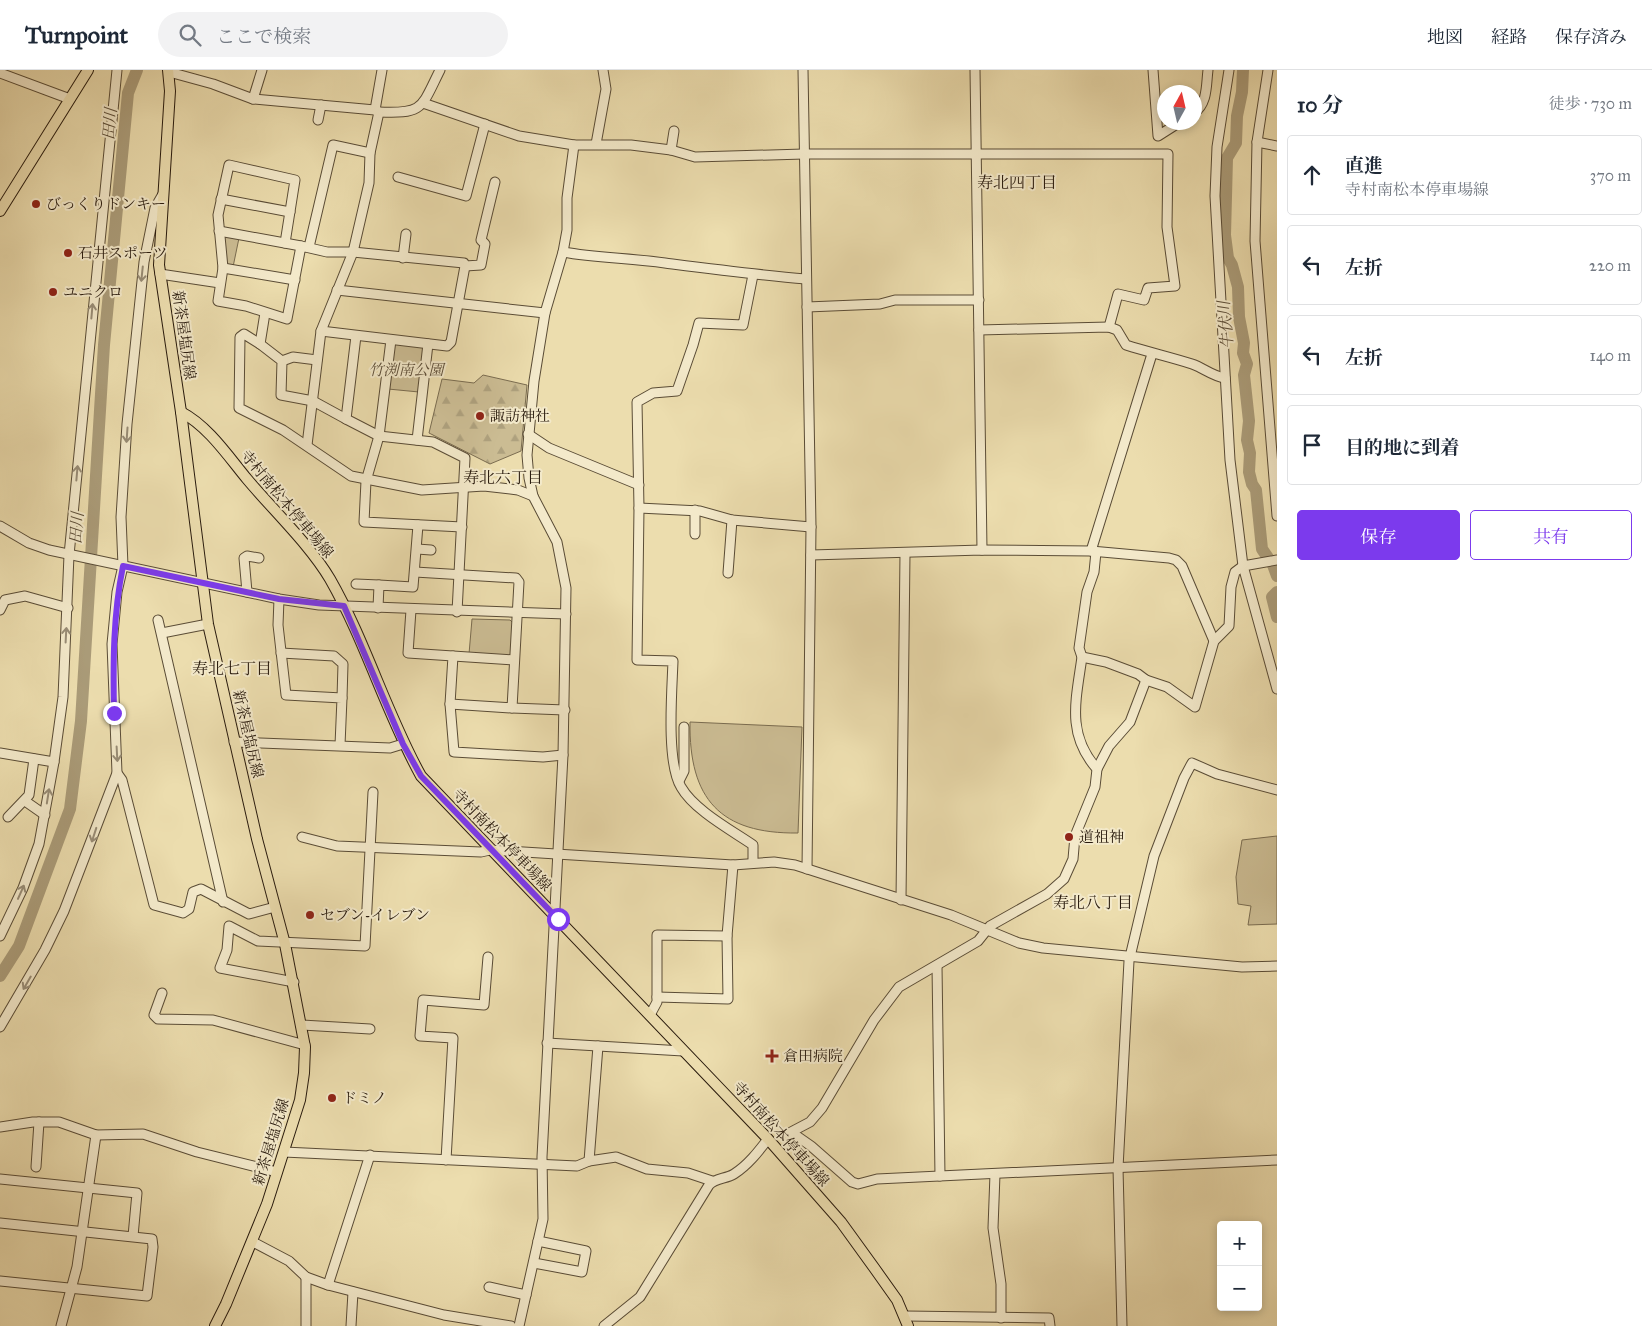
<!DOCTYPE html>
<html lang="ja">
<head>
<meta charset="utf-8">
<style>
	body { margin:0; font-family:"IM FELL Great Primer","Noto Serif JP",serif; background:#f2f2f3; color:#1f2937 }
	.controls { position:absolute; right:15px; bottom:15px; display:grid; overflow:hidden; border-radius:5px; box-shadow:0 2px 8px #0003 }
	.controls button { width:45px; height:45px; display:grid; place-items:center; padding:0; border:0; border-bottom:1px solid #e0e1e3; background:#fff; color:#1f2937; font:25px sans-serif }
	.compass { position:absolute; left:1157px; top:15px; width:45px; height:45px; border-radius:50%; background:#fff; box-shadow:0 2px 8px #0003; rotate:8deg }
	.stop { position:absolute; width:15px; height:15px; margin:-11px; border:4px solid #7c3aed; border-radius:50%; background:#fff }
	.stop.end { background:#7c3aed; border-color:#fff; box-shadow:0 1px 5px #0008 }
	.list { margin:0; padding:0; list-style:none }
	h2 { display:flex; justify-content:space-between; align-items:center; height:65px; margin:0; padding:0 20px; font-size:21px }
	h2 small { font-size:16px; font-weight:400; color:#747a83 }
	.list li { display:grid; grid-template-columns:32px 1fr auto; gap:15px; align-items:center; box-sizing:border-box; height:80px; margin:0 10px 10px; padding:0 10px; border:1px solid #e0e1e3; border-radius:5px }
	.list b { display:block; font-size:19px; white-space:nowrap }
	.list p { margin:0; font-size:16px; white-space:nowrap; color:#747a83 }
	.list em { font-size:16px; font-style:normal; color:#747a83 }
	.actions { display:flex; gap:10px; padding:15px 20px }
	.actions a { flex:1; padding:11px 0; border:1px solid #7c3aed; border-radius:5px; text-align:center; font-size:18px; color:#7c3aed }
	.actions .main { background:#7c3aed; color:#fff }
	.icon { flex:none; width:28px; height:28px; fill:none; stroke:currentColor; stroke-width:2; stroke-linecap:round; stroke-linejoin:round }
	.map { position:relative; flex:none; width:1277px; height:1256px; overflow:hidden }
	header { display:flex; align-items:center; gap:30px; box-sizing:border-box; height:70px; padding:0 25px; background:#fff; border-bottom:1px solid #e0e1e3 }
	header strong { font-size:24px }
	nav { display:flex; gap:28px; margin-inline-start:auto; font-size:18px }
	.search { width:350px; height:45px; background:#f2f2f3; display:flex; align-items:center; gap:12px; box-sizing:border-box; padding:0 18px; border-radius:28px; color:#747a83; font-size:19px }
	main { display:flex }
	aside { flex:1; background:#fff }
	.map>svg:first-child { display:block }
</style>
</head>
<body>
<header>
<strong>Turnpoint</strong>
<div class="search"><svg class="icon" aria-label="search" viewBox="0 0 24 24"><circle cx="10" cy="10" r="6"/><path d="M15 15l6 6"/></svg>ここで検索</div>
<nav><a>地図</a><a>経路</a><a>保存済み</a></nav>
</header>
<main>
<div class="map">
<svg width="1277" height="1256" viewBox="0 0 1277 1256">
	<defs>
		<pattern id="forest-firs" width="22" height="20" patternUnits="userSpaceOnUse" patternTransform="scale(1.25)"><rect width="22" height="20" fill="#cbbc93"/><path d="M5 1l3.5 6h-7zM16 11l3.5 6h-7z" fill="#aea17e"/></pattern>
	</defs>
	<rect width="100%" height="100%" fill="#ecddae"/>
	<filter id="stains"><feTurbulence type="fractalNoise" baseFrequency=".004" numOctaves="4"/><feColorMatrix values="0 0 0 0 .2 0 0 0 0 .09 0 0 0 0 .02 0 0 0 .5 -.17"/></filter>
	<radialGradient id="worn" r=".72"><stop offset=".6" stop-color="#630" stop-opacity="0"/><stop offset="1" stop-color="#630" stop-opacity=".3"/></radialGradient>
	<!-- green -->
	<g fill="#cbbc93" stroke="#7a6c50">
		<polygon points="225,166 239,168 233,197 225,193 223,168"/>
		<polygon points="397,273 421,276 424,280 419,322 388,319 393,276"/>
		<polygon points="472,549 510,550 513,553 511,583 509,586 469,584"/>
		<path d="M 690,652 L 802,657 L 798,763 C 720,764 689,729 690,652 Z"/>
		<polygon points="1277,766 1277,854 1248,855 1251,836 1238,834 1236,807 1242,770"/>
	</g>
	<!-- forest -->
	<polygon fill="url(#forest-firs)" stroke="#7a6c50" points="483,305 527,315 521,381 490,394 429,363 442,309 474,313"/>
	<g fill="none" stroke-linecap="round" stroke-linejoin="round">
		<!-- river -->
		<g stroke="#aa9b78" stroke-width="12">
			<polyline points="1243,0 1242,22 1237,46 1236,73 1227,88 1225,165 1228,188 1232,195 1238,217 1239,247 1244,273 1243,283 1247,294 1244,305 1249,351 1247,370 1250,383 1249,402 1252,414 1256,420 1262,479 1273,495 1277,506"/>
			<polyline points="1277,522 1272,527 1277,547"/>
			<polyline points="0,906 19,876 70,739 81,651 104,275 128,23 137,0"/>
		</g>
		<!-- minor casing -->
		<g stroke="#5a4c36" stroke-width="11">
			<g id="minor">
				<polyline points="803,0 811,457 807,799"/>
				<polyline points="975,0 982,480"/>
				<polyline points="1153,0 1158,66 1180,52"/>
				<polyline points="1229,0 1217,77 1215,126 1230,390 1243,496 1277,619"/>
				<polyline points="1268,0 1257,72 1255,171 1277,446"/>
				<polyline points="169,2 213,14 253,29 375,40"/>
				<polyline points="0,3 70,29"/>
				<polyline points="253,29 262,0"/>
				<polyline points="423,33 519,66 574,75 631,75 671,80 695,87 804,84 1168,84 1167,157 1175,216 1148,218 1144,230 1118,224 1109,257"/>
				<path d="M 379,42 C 424,44 421,38 440,0"/>
				<path d="M 1194,43 C 1208,33 1206,15 1208,0"/>
				<polyline points="318,50 321,35"/>
				<polyline points="1257,72 1277,76"/>
				<polyline points="596,74 606,19 603,0"/>
				<polyline points="671,80 674,61"/>
				<polyline points="398,107 466,126 485,54"/>
				<polyline points="221,129 290,142"/>
				<polyline points="219,161 301,176"/>
				<polyline points="285,173 295,110 229,95 218,145 223,198 218,231 246,236 287,249 301,176 327,182 353,182 464,193 465,196 481,195 485,174 481,170 495,112"/>
				<polyline points="309,177 333,75 370,83"/>
				<path d="M 563,182 C 597,188 631,188 665,193 C 712,199 758,205 806,209"/>
				<polyline points="403,188 406,164"/>
				<polyline points="223,198 295,210"/>
				<polyline points="160,204 220,213"/>
				<path d="M 753,205 L 743,255 L 699,253 L 693,275 L 677,321 L 653,323 L 637,332 L 639,438 L 637,590 L 673,591 C 672,621 666,692 681,717 C 694,740 731,760 753,775 L 753,793"/>
				<polyline points="337,220 545,243"/>
				<polyline points="807,237 880,234 895,230 979,230"/>
				<polyline points="265,243 260,274 282,291 281,325 313,331 346,349"/>
				<path d="M 979,260 L 1109,257 L 1117,260 L 1126,275 C 1148,282 1170,287 1192,294 C 1204,298 1212,306 1225,308"/>
				<polyline points="321,261 447,276 451,272 465,196"/>
				<polyline points="356,266 346,349 379,366 433,372 465,388 457,542"/>
				<polyline points="391,270 379,366 366,411 364,452 462,457"/>
				<polyline points="260,274 244,264 240,267 239,338 283,360 351,406 422,420 484,416 518,420 533,426"/>
				<polyline points="282,291 293,287 317,290"/>
				<polyline points="528,364 549,378 639,415"/>
				<polyline points="417,370 428,274"/>
				<polyline points="307,375 321,261 353,182 369,113 370,83 379,42 375,40 382,0"/>
				<polyline points="639,438 700,441 732,450 811,457"/>
				<polyline points="695,440 695,464"/>
				<polyline points="0,456 29,473 49,480 279,529 319,535 566,544"/>
				<polyline points="417,479 431,480"/>
				<polyline points="1091,481 1152,284"/>
				<path d="M 1096,482 L 1094,502 L 1087,522 L 1079,578 L 1082,587 C 1076,630 1066,664 1097,699 L 1095,717 L 1075,766 L 1073,789 L 1064,809 L 1047,824 L 990,856 L 978,871 L 899,917 L 874,950 L 822,1038 L 810,1052 L 791,1062 L 811,1076 L 852,1112 L 858,1114 L 877,1109 L 1277,1090"/>
				<polyline points="811,485 982,480 1091,481 1169,488 1176,490 1182,496 1214,571"/>
				<polyline points="415,502 516,508 519,512 512,638 450,634"/>
				<polyline points="728,503 732,450"/>
				<polyline points="356,514 379,515"/>
				<polyline points="247,522 244,488 247,486 259,488"/>
				<polyline points="279,529 278,555 286,625 342,628 340,675"/>
				<polyline points="378,538 379,515 413,517 418,455"/>
				<polyline points="0,540 5,530 25,526 68,538"/>
				<polyline points="411,540 408,583 453,586 450,634 454,682 543,687 563,685"/>
				<polyline points="158,550 223,832"/>
				<polyline points="162,563 208,554"/>
				<polyline points="281,583 334,586 343,594 342,628"/>
				<polyline points="453,586 514,590"/>
				<polyline points="1082,587 1106,592 1138,604 1146,610 1167,617 1195,637 1214,571 1229,556 1231,517 1235,502 1243,496 1277,490"/>
				<polyline points="512,638 565,640"/>
				<polyline points="234,672 390,678 403,674"/>
				<polyline points="0,683 54,692"/>
				<polyline points="1097,699 1109,676 1130,652 1146,610"/>
				<polyline points="117,703 122,710 154,835 183,843 189,839 193,822 201,819 249,844 275,837"/>
				<polyline points="679,711 684,701 684,657"/>
				<polyline points="25,731 45,745"/>
				<polyline points="8,747 29,725 34,689"/>
				<polyline points="302,767 337,776 481,782 490,780 733,795 774,792 795,795 951,845 1019,873 1043,878 1242,897 1277,896"/>
				<polyline points="901,830 905,484"/>
				<polyline points="0,866 23,818 39,774 54,692 63,627 69,485 117,0"/>
				<polyline points="937,896 940,1106"/>
				<polyline points="294,912 220,898 227,880 229,856 258,871 365,876 373,722"/>
				<polyline points="162,923 154,945 158,949 213,950 305,975"/>
				<polyline points="657,927 728,929 727,866 733,795"/>
				<polyline points="650,945 657,932 657,865 727,866"/>
				<polyline points="302,955 370,959"/>
				<polyline points="0,957 45,880 64,841 117,703 112,574 117,522 123,496 121,447 127,354 144,192 155,138 163,124"/>
				<polyline points="547,973 683,981"/>
				<polyline points="0,1057 33,1052 59,1052 96,1065 143,1064 197,1082 277,1102"/>
				<polyline points="284,1082 577,1096 589,1091 616,1087 647,1099 688,1103 712,1111"/>
				<polyline points="446,1090 453,968 420,966 423,930 484,935 488,887"/>
				<polyline points="589,1091 598,976"/>
				<polyline points="36,1097 39,1052"/>
				<polyline points="995,1104 993,1158 1001,1214 1001,1248"/>
				<polyline points="0,1109 137,1123 133,1166"/>
				<polyline points="0,1153 152,1169 153,1177 147,1226 0,1211"/>
				<polyline points="253,1172 289,1191 306,1207 328,1215 444,1245 511,1256"/>
				<polyline points="534,1193 582,1202 586,1181 538,1171"/>
				<polyline points="306,1207 306,1256"/>
				<polyline points="328,1215 370,1085"/>
				<polyline points="489,1217 526,1225"/>
				<polyline points="906,1246 1049,1248 1050,1256"/>
				<polyline points="61,1256 77,1197 96,1065"/>
				<polyline points="351,1256 353,1222"/>
				<polyline points="519,1256 543,1149 542,1087 563,685 566,518 557,472 533,426 529,408 527,385 534,311 545,243 563,182 567,160 567,128 574,75"/>
				<path d="M 604,1256 L 640,1227 L 709,1115 C 715,1108 726,1109 734,1104 C 748,1095 758,1082 768,1069"/>
				<polyline points="1122,1256 1118,1098 1129,891 1154,786 1184,708 1192,693 1217,704 1277,720"/>
			</g>
		</g>
		<!-- major casing -->
		<g stroke="#291b0e" stroke-width="12">
			<g id="major">
				<polyline points="168,0 170,21 159,195 181,342 208,554 257,769 285,874 305,977 304,1003 300,1030 267,1134 226,1234 215,1256"/>
				<polyline points="0,141 88,0"/>
				<path d="M 181,342 C 208,356 228,386 247,409 C 273,440 310,475 330,509 C 366,572 386,643 421,706 L 768,1069 L 841,1152 L 875,1199 L 897,1230 L 908,1256"/>
			</g>
		</g>
		<!-- minor -->
		<use href="#minor" stroke="#f3e9ca" stroke-width="9"/>
		<!-- major -->
		<use href="#major" stroke="#ecddae" stroke-width="10"/>
	</g>
	<!-- one-way arrows -->
	<defs><path id="oneway-shaft" d="M-6 0H5M1.5-3L5.5 0L1.5 3" fill="none" stroke-width="1.6" stroke-linecap="round" stroke-linejoin="round" transform="scale(1.25)"/></defs>
	<g stroke="#988c75">
		<use href="#oneway-shaft" transform="translate(142 204) rotate(96)"/>
		<use href="#oneway-shaft" transform="translate(92 241) rotate(-85)"/>
		<use href="#oneway-shaft" transform="translate(127 365) rotate(94)"/>
		<use href="#oneway-shaft" transform="translate(77 403) rotate(-85)"/>
		<use href="#oneway-shaft" transform="translate(66 565) rotate(-87)"/>
		<use href="#oneway-shaft" transform="translate(117 684) rotate(87)"/>
		<use href="#oneway-shaft" transform="translate(48 726) rotate(-81)"/>
		<use href="#oneway-shaft" transform="translate(94 765) rotate(108)"/>
		<use href="#oneway-shaft" transform="translate(21 822) rotate(-66)"/>
		<use href="#oneway-shaft" transform="translate(27 913) rotate(120)"/>
	</g>
	<g fill="none" stroke-linecap="round" stroke-linejoin="round">
		<!-- route -->
		<path stroke="#7c3aed" stroke-width="6" d="M 114,643 C 113,593 113,545 123,496 L 279,529 L 344,536 L 403,674 L 421,706 L 558,849"/>
	</g>
	<!-- markers -->
	<g fill="#8f2418" stroke="#f3e9ca" stroke-width="2">
		<circle cx="36" cy="134" r="5"/>
		<circle cx="68" cy="183" r="5"/>
		<circle cx="53" cy="222" r="5"/>
		<circle cx="480" cy="346" r="5"/>
		<circle cx="1069" cy="767" r="5"/>
		<circle cx="310" cy="845" r="5"/>
		<path d="M769.5 978.5h5v5h5v5h-5v5h-5v-5h-5v-5h5z"/>
		<circle cx="332" cy="1028" r="5"/>
	</g>
	<g text-anchor="middle" stroke-width="4" stroke-linejoin="round" paint-order="stroke">
		<!-- poi labels -->
		<g font-size="15" fill="#291b0e" stroke="#f3e9ca" text-anchor="start">
			<text x="46" y="139">びっくりドンキー</text>
			<text x="78" y="188">石井スポーツ</text>
			<text x="63" y="227">ユニクロ</text>
			<text x="490" y="351">諏訪神社</text>
			<text x="1079" y="772">道祖神</text>
			<text x="320" y="850">セブン-イレブン</text>
			<text x="783" y="991">倉田病院</text>
			<text x="342" y="1033">ドミノ</text>
		</g>
		<!-- street labels -->
		<g font-size="15" fill="#291b0e" stroke="#f3e9ca">
			<text transform="translate(184 265) rotate(82)" y="5">新茶屋塩尻線</text>
			<text transform="translate(287 434) rotate(50)" y="5">寺村南松本停車場線</text>
			<text transform="translate(248 664) rotate(77)" y="5">新茶屋塩尻線</text>
			<text transform="translate(502 770) rotate(46)" y="5">寺村南松本停車場線</text>
			<text transform="translate(781 1064) rotate(48)" y="5">寺村南松本停車場線</text>
			<text transform="translate(271 1072) rotate(-73)" y="5">新茶屋塩尻線</text>
		</g>
		<!-- park labels -->
		<g font-size="15" font-style="italic" fill="#5a4b36" stroke="#f3e9ca">
			<text x="406" y="305">竹渕南公園</text>
		</g>
		<!-- water labels -->
		<g font-size="16" font-style="italic" fill="#5d4e38" stroke="#f3e9ca">
			<text transform="translate(109 54) rotate(-85)" y="6">田川</text>
			<text transform="translate(1225 255) rotate(-95)" y="6">牛伏川</text>
			<text transform="translate(76 458) rotate(-86)" y="6">田川</text>
		</g>
		<!-- neighbourhood labels -->
		<g font-size="16" fill="#291b0e" stroke="#f3e9ca">
			<text x="1017" y="118">寿北四丁目</text>
			<text x="503" y="413">寿北六丁目</text>
			<text x="232" y="604">寿北七丁目</text>
			<text x="1093" y="838">寿北八丁目</text>
		</g>
	</g>
	<rect width="100%" height="100%" filter="url(#stains)"/>
	<rect width="100%" height="100%" fill="url(#worn)"/>
</svg>
<div class="controls">
<button>+</button>
<button>−</button>
</div>
<svg class="compass" viewBox="-18 -18 36 36"><path d="M0-13l5 13h-10z" fill="#e53935"/><path d="M0 13l5-13h-10z" fill="#747a83"/></svg>
<div class="stop" style="left:558px;top:849px"></div>
<div class="stop end" style="left:114px;top:643px"></div>
</div>
<aside>
<h2>10 分<small>徒歩 · 730 m</small></h2>
<ul class="list">
<li><svg class="icon" aria-label="ahead" viewBox="0 0 24 24"><path d="M12 20V5M6 11l6-6 6 6"/></svg><div><b>直進</b><p>寺村南松本停車場線</p></div><em>370 m</em></li>
<li><svg class="icon" aria-label="left" viewBox="0 0 24 24"><path d="M17 20v-9H6M10 6l-5 5 5 5"/></svg><div><b>左折</b></div><em>220 m</em></li>
<li><svg class="icon" aria-label="left" viewBox="0 0 24 24"><path d="M17 20v-9H6M10 6l-5 5 5 5"/></svg><div><b>左折</b></div><em>140 m</em></li>
<li><svg class="icon" aria-label="arrive" viewBox="0 0 24 24"><path d="M6 21V4h12l-3 4 3 4H6"/></svg><div><b>目的地に到着</b></div></li>
</ul>
<div class="actions"><a class="main">保存</a><a>共有</a></div>
</aside>
</main>
</body>
</html>
